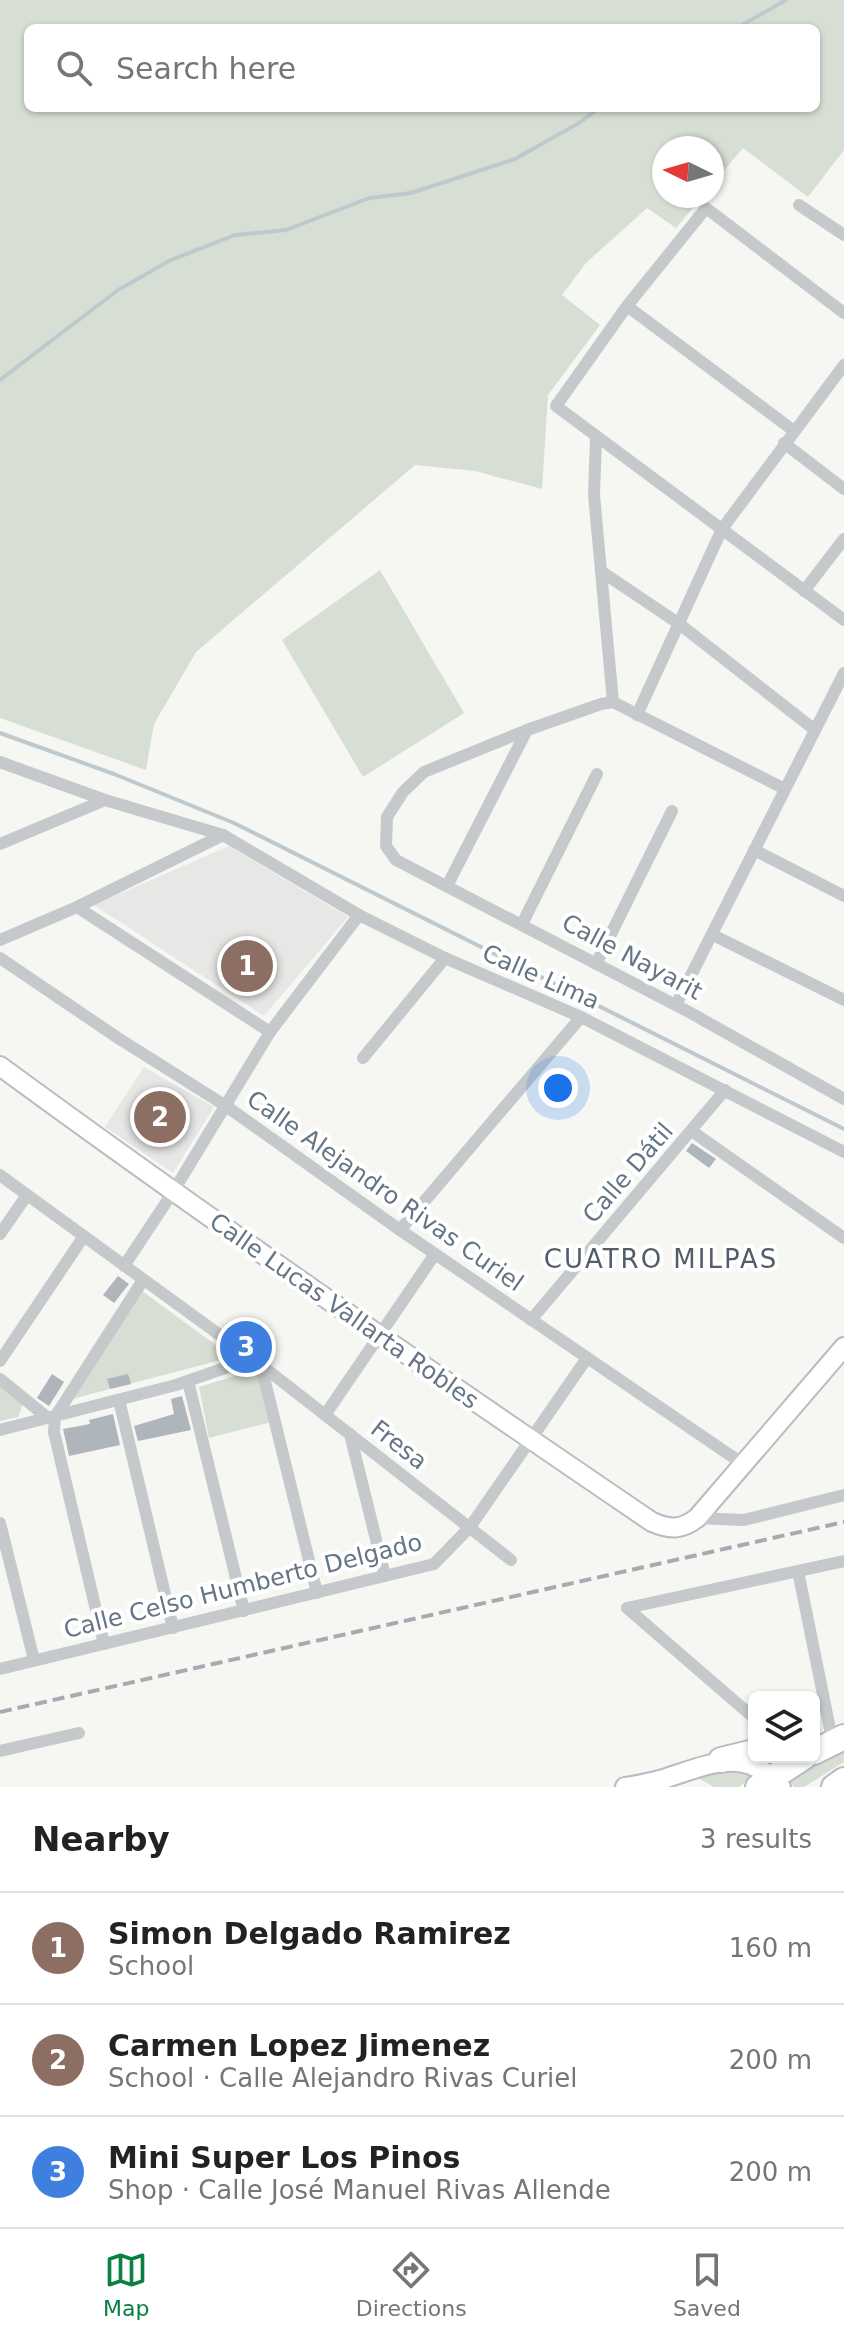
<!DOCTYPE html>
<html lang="en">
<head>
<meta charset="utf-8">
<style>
	body { margin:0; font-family:"DejaVu Sans",sans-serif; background:#f6f6f6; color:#222 }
	.controls { position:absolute; right:24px; bottom:24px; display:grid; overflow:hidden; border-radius:12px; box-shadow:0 2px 6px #0004 }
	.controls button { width:72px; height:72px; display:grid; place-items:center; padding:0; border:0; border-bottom:2px solid #e0e0e0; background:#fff; color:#222; font:40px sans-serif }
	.compass { position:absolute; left:652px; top:136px; width:72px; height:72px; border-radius:50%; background:#fff; box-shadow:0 2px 6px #0004; rotate:275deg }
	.you { position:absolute; left:558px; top:1088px; width:28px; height:28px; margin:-20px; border:6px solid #fff; border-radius:50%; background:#1a73e8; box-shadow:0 0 0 12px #1a73e833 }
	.badge { display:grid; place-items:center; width:52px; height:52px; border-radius:50%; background:#0b8043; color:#fff; font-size:26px; font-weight:700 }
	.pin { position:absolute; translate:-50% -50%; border:4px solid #fff; box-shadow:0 2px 8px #0006 }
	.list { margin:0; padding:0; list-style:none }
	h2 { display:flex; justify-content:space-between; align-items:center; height:104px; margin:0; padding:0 32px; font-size:34px }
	h2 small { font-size:26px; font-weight:400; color:#767676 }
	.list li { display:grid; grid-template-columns:52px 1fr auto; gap:24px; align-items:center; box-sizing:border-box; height:112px; padding:0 32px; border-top:2px solid #e0e0e0 }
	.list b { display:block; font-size:30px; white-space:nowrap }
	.list p { margin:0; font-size:26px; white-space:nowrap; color:#767676 }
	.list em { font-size:26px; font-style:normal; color:#767676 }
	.icon { flex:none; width:44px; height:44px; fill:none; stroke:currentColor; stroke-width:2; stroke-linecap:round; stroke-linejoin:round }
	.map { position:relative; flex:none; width:844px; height:1787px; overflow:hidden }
	.search { position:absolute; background:#fff; box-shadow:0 2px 6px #0004; left:24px; right:24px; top:24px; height:88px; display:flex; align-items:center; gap:20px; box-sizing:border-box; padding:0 28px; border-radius:12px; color:#767676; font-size:30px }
	.sheet { height:440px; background:#fff }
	nav { display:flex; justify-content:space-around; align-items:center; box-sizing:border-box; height:112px; border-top:2px solid #e0e0e0; background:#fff; font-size:22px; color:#767676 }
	nav a { display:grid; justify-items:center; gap:4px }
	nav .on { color:#0b8043 }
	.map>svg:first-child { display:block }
</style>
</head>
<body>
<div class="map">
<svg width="844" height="1787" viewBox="0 0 844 1787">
	<rect width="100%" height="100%" fill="#f6f6f2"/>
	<!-- built -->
	<g fill="#e7e8e6">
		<polygon points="229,846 348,917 264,1016 94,905"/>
		<polygon points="144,1067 214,1107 173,1173 105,1127"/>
	</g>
	<!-- green -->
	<g fill="#d7ded3" fill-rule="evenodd">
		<path d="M 0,0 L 844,0 L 844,150 L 808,197 L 743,148 L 712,185 L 712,148 L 664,148 L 664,196 L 703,196 L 676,228 L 647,208 L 586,263 L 562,295 L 600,325 L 548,395 L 542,489 L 475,471 L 415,465 L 196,652 L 154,724 L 146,770 L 0,718 ZM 28,28 L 816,28 L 816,108 L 28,108 Z"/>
		<polygon points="380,570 464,713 363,777 282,640"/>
		<polygon points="142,1291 232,1357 68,1400"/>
		<polygon points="258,1369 271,1422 209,1438 199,1387"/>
		<polygon points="0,1385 23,1404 18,1417 0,1421"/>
		<polygon points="844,1746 844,1762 804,1787 794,1787 788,1778"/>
		<polygon points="721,1765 753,1775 739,1787 714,1787 696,1777"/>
	</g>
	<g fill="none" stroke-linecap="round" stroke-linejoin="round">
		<!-- stream -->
		<g stroke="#bec9ce" stroke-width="4">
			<polyline points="737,28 786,0"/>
			<polyline points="0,380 118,290 171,260 235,235 286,230 369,198 411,193 515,159 579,123 599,108"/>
			<polyline points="0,733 114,774 234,823 844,1129"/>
		</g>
	</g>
	<!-- building -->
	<g fill="#aeb5bb">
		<polygon points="692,1143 716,1159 709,1168 686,1151"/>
		<polygon points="118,1276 129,1284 114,1303 103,1295"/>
		<polygon points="52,1374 64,1382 49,1406 37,1398"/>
		<polygon points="128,1374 131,1384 110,1389 107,1379"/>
		<polygon points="182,1396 191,1430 138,1441 134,1426 174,1414 171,1399"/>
		<polygon points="113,1414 120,1445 69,1456 63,1429 90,1424 89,1420"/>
	</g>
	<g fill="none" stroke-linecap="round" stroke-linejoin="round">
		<!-- secondary casing -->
		<g stroke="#b8bcc1" stroke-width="22">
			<g id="secondary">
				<path d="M 0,1066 C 214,1223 433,1373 652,1522 C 671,1530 681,1530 697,1518 L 844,1347"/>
				<path d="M 625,1787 C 637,1785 650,1783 663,1779 C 706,1766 745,1744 781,1787"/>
			</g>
		</g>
		<!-- highway casing -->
		<g stroke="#b8bbbe" stroke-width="28">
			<g id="highway">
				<polyline points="814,1752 844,1737"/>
				<polyline points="721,1760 754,1752"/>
				<polyline points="758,1787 804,1757"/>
				<polyline points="834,1787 844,1780"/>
			</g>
		</g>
		<!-- street -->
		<g stroke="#c6c9cc" stroke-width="12">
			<polyline points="799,205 844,235"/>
			<polyline points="627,306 794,431"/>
			<polyline points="844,313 706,208 627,306 556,406 844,620"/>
			<polyline points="596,437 594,495 613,702"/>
			<polyline points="784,443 844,489"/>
			<polyline points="602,572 678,623 815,730"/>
			<polyline points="804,591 844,539"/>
			<polyline points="637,715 722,529 844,365"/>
			<polyline points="0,762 105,800 223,835 359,915 445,958 581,1017 844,1152"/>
			<polyline points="785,789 613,702 601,704 527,730 424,772 403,792 387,817 386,846 396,860 689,1012 844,1099"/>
			<polyline points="0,844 105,800"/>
			<polyline points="754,850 844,896"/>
			<polyline points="447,886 527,730"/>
			<polyline points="77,907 270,1032"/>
			<polyline points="522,924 597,774"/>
			<polyline points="713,935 844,1000"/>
			<polyline points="0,940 77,907 223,835"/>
			<polyline points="0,958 118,1038 226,1106 400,1230 743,1464"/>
			<polyline points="596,964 672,811"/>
			<polyline points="676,1005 844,673"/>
			<polyline points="363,1058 445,958"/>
			<polyline points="693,1132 844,1238"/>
			<polyline points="0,1175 261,1365 511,1560"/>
			<polyline points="400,1230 581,1017"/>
			<polyline points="0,1234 27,1195"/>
			<polyline points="124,1266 173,1192 270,1032 359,915"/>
			<polyline points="531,1320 725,1090"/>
			<polyline points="0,1361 84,1236"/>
			<polyline points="261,1365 317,1593"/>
			<polyline points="0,1379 48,1418"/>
			<polyline points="188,1381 244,1611"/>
			<polyline points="119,1400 173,1628"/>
			<polyline points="325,1415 435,1254"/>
			<polyline points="0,1430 176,1385 251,1359"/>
			<polyline points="350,1434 385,1576"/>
			<polyline points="697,1518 744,1520 844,1495"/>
			<polyline points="0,1523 34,1660"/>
			<polyline points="798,1571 831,1734"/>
			<polyline points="627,1608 844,1561"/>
			<polyline points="627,1608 754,1718"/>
			<polyline points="104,1644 54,1432 55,1417 143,1280"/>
			<polyline points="0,1669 434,1564 470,1527 587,1358"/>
			<polyline points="0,1751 79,1733"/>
		</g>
		<!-- secondary -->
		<use href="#secondary" stroke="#fff" stroke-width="18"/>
		<!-- highway -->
		<use href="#highway" stroke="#fff" stroke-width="24"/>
		<!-- rail -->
		<polyline stroke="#a5abb1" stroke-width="4" stroke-dasharray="12 6" stroke-linecap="butt" points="0,1712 844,1522"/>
	</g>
	<g text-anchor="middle" stroke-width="8" stroke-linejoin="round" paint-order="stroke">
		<!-- street labels -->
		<g font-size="24" fill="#647585" stroke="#fff">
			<text transform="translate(632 957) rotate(28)" y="8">Calle Nayarit</text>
			<text transform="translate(541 977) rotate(24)" y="8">Calle Lima</text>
			<text transform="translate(628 1173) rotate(-49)" y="8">Calle Dátil</text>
			<text transform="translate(385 1191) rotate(35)" y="8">Calle Alejandro Rivas Curiel</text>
			<text transform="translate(344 1311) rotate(35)" y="8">Calle Lucas Vallarta Robles</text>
			<text transform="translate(399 1445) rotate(38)" y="8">Fresa</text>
			<text transform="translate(243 1586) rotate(-14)" y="8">Calle Celso Humberto Delgado</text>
		</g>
		<!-- neighbourhood labels -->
		<g font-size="26" letter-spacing="2" fill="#525e69" stroke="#fff">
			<text x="661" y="1268">CUATRO MILPAS</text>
		</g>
	</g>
</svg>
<div class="controls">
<button><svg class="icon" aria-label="layers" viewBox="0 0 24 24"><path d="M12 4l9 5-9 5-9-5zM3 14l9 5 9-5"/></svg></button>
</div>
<svg class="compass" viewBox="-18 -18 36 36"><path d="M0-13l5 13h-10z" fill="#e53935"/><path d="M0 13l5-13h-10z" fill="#767676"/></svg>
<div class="you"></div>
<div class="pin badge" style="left:247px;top:966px;background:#8d6e63">1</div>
<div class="pin badge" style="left:160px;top:1117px;background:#8d6e63">2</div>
<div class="pin badge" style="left:246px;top:1347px;background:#3f7fe0">3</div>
<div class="search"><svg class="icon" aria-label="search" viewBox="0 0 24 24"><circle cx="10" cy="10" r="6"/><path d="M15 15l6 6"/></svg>Search here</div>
</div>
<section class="sheet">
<h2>Nearby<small>3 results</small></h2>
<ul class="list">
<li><span class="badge" style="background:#8d6e63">1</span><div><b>Simon Delgado Ramirez</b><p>School</p></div><em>160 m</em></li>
<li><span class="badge" style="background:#8d6e63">2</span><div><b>Carmen Lopez Jimenez</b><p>School · Calle Alejandro Rivas Curiel</p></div><em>200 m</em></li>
<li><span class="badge" style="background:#3f7fe0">3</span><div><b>Mini Super Los Pinos</b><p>Shop · Calle José Manuel Rivas Allende</p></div><em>200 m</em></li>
</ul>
</section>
<nav>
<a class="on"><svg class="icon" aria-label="map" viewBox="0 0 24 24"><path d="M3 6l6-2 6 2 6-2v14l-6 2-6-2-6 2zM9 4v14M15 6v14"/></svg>Map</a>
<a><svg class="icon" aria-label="directions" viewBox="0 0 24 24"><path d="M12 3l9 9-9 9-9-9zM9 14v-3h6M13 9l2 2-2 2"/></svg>Directions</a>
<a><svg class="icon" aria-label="saved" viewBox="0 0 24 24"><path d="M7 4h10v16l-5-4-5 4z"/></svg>Saved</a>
</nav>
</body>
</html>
